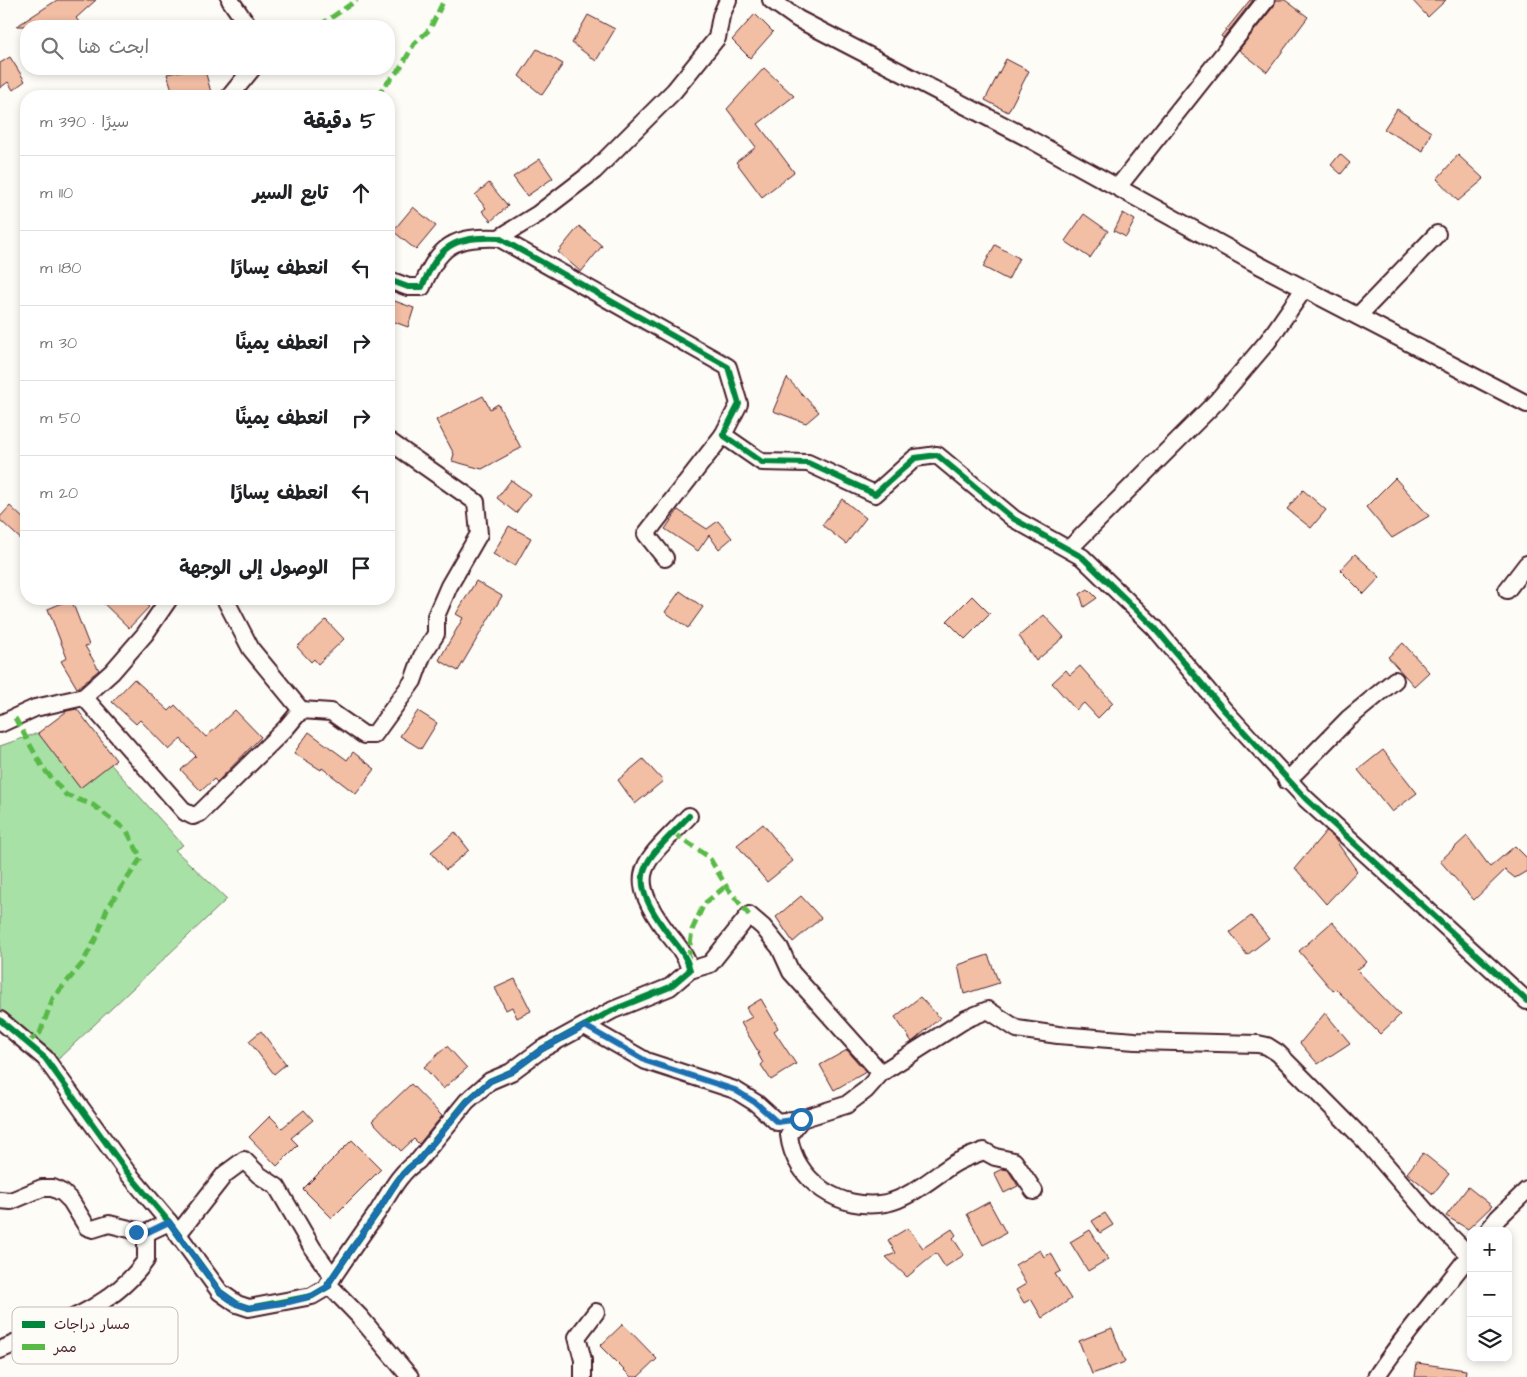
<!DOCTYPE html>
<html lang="ar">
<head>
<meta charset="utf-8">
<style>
	body { margin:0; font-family:"Architects Daughter","Playpen Sans Arabic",sans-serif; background:#f2f2f2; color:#202124; direction:rtl }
	.controls { position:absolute; right:15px; bottom:15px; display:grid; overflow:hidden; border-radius:10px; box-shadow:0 2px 8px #0003 }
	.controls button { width:45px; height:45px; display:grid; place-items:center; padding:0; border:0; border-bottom:1px solid #e0e0e0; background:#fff; color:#202124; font:25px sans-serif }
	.stop { position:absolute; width:15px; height:15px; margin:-11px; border:4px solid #1f6fb2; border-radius:50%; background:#fff }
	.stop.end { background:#1f6fb2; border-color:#fff; box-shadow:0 1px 5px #0008 }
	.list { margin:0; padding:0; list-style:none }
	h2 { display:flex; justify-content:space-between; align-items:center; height:65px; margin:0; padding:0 20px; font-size:21px }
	h2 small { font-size:16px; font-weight:400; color:#757577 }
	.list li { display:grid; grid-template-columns:32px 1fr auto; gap:15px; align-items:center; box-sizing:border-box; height:75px; padding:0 20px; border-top:1px solid #e0e0e0 }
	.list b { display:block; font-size:19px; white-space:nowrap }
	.list em { font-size:16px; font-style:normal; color:#757577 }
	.icon { flex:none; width:28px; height:28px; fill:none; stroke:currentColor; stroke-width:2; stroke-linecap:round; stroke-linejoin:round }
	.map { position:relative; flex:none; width:1527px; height:1377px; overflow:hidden; direction:ltr }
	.search { position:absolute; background:#fff; box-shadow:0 2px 8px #0003; left:20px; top:20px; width:375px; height:55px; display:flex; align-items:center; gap:12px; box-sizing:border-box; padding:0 18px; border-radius:20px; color:#757577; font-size:19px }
	.panel { position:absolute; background:#fff; box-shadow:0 2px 8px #0003; left:20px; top:90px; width:375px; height:515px; border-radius:20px; direction:rtl }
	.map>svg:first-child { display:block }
</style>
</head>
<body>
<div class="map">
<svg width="1527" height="1377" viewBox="0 0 1527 1377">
	<rect width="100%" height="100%" fill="#fdfcf7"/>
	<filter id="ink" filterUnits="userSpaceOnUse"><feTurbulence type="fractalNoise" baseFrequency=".02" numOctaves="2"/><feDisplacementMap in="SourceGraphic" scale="10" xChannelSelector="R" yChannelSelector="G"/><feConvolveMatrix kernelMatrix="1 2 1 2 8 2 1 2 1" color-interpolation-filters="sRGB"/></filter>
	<g filter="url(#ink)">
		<!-- green -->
		<polygon fill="#a7e1a6" stroke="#788068" points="72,721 183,845 175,850 227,899 56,1061 0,1014 0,746"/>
		<!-- building -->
		<g fill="#f2bea4" stroke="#4a1f2b">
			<polygon points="57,0 96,0 76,18 82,26 17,26"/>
			<polygon points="1250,0 1253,0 1223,38 1221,36"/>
			<polygon points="1276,0 1285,0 1308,17 1267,72 1239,50 1274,6"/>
			<polygon points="1412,0 1446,0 1428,17"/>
			<polygon points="755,14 773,32 750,58 732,40"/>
			<polygon points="588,15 615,29 596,61 572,43"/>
			<polygon points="537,49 563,64 542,95 519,76"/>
			<polygon points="10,57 25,81 13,90 8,82 0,88 0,63"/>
			<polygon points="1006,59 1029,71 1008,112 985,100"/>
			<polygon points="764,68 794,96 758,124 794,172 762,197 736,162 756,147 727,109"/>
			<polygon points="191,69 206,74 212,96 174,96 167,74"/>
			<polygon points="1397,109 1431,132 1423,151 1384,129"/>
			<polygon points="1340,154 1350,163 1341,174 1331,165"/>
			<polygon points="1458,155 1484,179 1458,201 1437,179"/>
			<polygon points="540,159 553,178 527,196 513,177"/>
			<polygon points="489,183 508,206 491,221 482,211 486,208 475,195"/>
			<polygon points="413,207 436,226 416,250 393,231"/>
			<polygon points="1123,213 1135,220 1126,237 1114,231"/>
			<polygon points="1084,214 1108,231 1090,258 1065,241"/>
			<polygon points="579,226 602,246 581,272 558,252"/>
			<polygon points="995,245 1019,258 1008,280 983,267"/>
			<polygon points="389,299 414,308 408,327 389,320"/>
			<polygon points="787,378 819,412 806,423 773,411"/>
			<polygon points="483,396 490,409 498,404 521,448 482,469 452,461 454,454 436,420"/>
			<polygon points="1395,478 1429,516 1392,538 1366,507"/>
			<polygon points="511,480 530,494 516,513 497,498"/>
			<polygon points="1303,490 1326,510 1311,528 1287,509"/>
			<polygon points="842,499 866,518 846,544 822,525"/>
			<polygon points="10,506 26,521 26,544 0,520 0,517"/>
			<polygon points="678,510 707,529 718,521 732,538 719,549 709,535 698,551 665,529"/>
			<polygon points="509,526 531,538 515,566 493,554"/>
			<polygon points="1355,554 1380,577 1364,594 1340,570"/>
			<polygon points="476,581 502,596 458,671 439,660 463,618 456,614"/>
			<polygon points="1088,589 1097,598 1084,607 1080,594"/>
			<polygon points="680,591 703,607 688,628 665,612"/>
			<polygon points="972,596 990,614 965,639 947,621"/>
			<polygon points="71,599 89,645 85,646 99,670 77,688 61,661 67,658 48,609"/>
			<polygon points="99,599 140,599 149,607 129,628"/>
			<polygon points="1044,615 1064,637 1036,661 1019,636"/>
			<polygon points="326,620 344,639 318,664 314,659 311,662 297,647"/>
			<polygon points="1403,643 1429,672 1414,686 1388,657"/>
			<polygon points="1080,666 1113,703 1098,718 1084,703 1076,710 1052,683 1066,670 1070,675"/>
			<polygon points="134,679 169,711 175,705 206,737 235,710 261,737 217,782 214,779 201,791 181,770 196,756 181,739 169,750 140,720 136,724 112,702"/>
			<polygon points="77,709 116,760 80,788 38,733 67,711"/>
			<polygon points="418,711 437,723 421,749 400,736"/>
			<polygon points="309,732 347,760 353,752 375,769 356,794 322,768 321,770 294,753"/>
			<polygon points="1383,750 1417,793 1392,812 1358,770"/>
			<polygon points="643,759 663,781 635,804 618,780"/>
			<polygon points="763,824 793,861 767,882 737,845"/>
			<polygon points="1326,831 1334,838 1357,871 1326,904 1295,868"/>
			<polygon points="455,832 469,850 446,870 431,852"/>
			<polygon points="1467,836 1490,867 1515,846 1527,858 1527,871 1515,878 1505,870 1474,900 1440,861"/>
			<polygon points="801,896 821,918 793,942 776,917"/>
			<polygon points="1251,916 1269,938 1247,955 1230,932"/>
			<polygon points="1332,922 1367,962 1357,970 1400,1015 1380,1034 1336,989 1333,991 1299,951"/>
			<polygon points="988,955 999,983 964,994 958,965"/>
			<polygon points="515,979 531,1011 517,1018 512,1007 506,1010 495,988"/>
			<polygon points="920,997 940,1018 912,1042 895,1017"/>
			<polygon points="761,999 778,1028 774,1031 796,1064 771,1080 761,1065 763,1063 758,1054 759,1053 741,1023 752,1017 746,1008"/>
			<polygon points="1325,1013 1350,1043 1318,1064 1300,1043"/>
			<polygon points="261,1031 286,1064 274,1074 249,1041"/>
			<polygon points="447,1046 467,1068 443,1089 424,1067"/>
			<polygon points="847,1050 866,1072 834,1090 820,1065"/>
			<polygon points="411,1084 442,1116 419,1144 414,1139 401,1151 372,1121"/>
			<polygon points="304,1110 313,1120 291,1138 298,1145 277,1166 249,1137 270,1116 282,1128"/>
			<polygon points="352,1140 381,1169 332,1218 303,1189"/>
			<polygon points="1423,1153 1449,1174 1433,1194 1407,1173"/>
			<polygon points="1002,1169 1008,1170 1018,1186 1004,1193 994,1173"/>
			<polygon points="1468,1187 1492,1206 1468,1229 1446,1216"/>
			<polygon points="989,1202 1006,1233 983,1245 967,1214"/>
			<polygon points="1105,1213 1113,1225 1100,1233 1092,1221"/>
			<polygon points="908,1228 923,1248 952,1229 956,1235 953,1238 964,1255 945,1267 936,1253 907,1277 886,1257 896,1253 888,1240"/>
			<polygon points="1090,1230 1108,1259 1088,1271 1070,1242"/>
			<polygon points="1040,1250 1044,1257 1051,1253 1061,1271 1055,1274 1071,1299 1042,1318 1031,1299 1024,1303 1016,1290 1026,1284 1015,1265"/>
			<polygon points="623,1324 657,1359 638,1377 631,1377 600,1346"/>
			<polygon points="1112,1328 1125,1362 1092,1374 1079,1341"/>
			<polygon points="1417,1363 1466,1370 1465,1377 1415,1377"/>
		</g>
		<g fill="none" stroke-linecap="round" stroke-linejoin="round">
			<!-- street casing -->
			<g stroke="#4a1f2b" stroke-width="20">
				<g id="street">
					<polyline points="230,0 248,26"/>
					<polyline points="771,0 798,19 1026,137 1253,262 1527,404"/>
					<polyline points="230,96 252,69"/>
					<polyline points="1118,187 1266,0"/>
					<polyline points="499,238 538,214 594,171 674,91 717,38 721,16 728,0"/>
					<path d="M 389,280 L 408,287 L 422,287 C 439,245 454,236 499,238 L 728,367 L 739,404 L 723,435 L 762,462 L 808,463 L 875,494 L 915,458 L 937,455 L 1014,519 L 1082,557 L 1155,628 L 1223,709 L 1306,799 L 1527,1001"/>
					<polyline points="1358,316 1437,234"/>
					<polyline points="1069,549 1217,401 1268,341 1304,289"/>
					<polyline points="665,558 646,534 723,435"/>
					<polyline points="1507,590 1527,564"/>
					<polyline points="225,599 251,649 301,710"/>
					<polyline points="84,697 185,812 193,816 200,813 286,728 301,710 331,712 364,735 374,735 413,681 422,656 436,634 436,616 449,586 479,534 476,502 389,441"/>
					<polyline points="0,724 35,708 84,697 112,672 145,634 169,599"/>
					<polyline points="1287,781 1348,719 1395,680"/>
					<polyline points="690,970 710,964 749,915 763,927 780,948 791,972 881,1073"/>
					<path d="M 0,1020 L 45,1058 L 127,1172 L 169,1222 L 220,1292 L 237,1304 L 249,1308 L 312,1296 L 329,1286 L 328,1284 C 344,1260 360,1237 377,1213 C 388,1196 400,1171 418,1161 L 467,1101 L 490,1081 L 511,1072 L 542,1049 L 613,1010 L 670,987 L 690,970 C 686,954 676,944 666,931 C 622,871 646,862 689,816"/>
					<polyline points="585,1026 646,1061 735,1090 756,1103 777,1122 801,1119 846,1105 866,1090 881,1073 966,1019 988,1010 1017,1029 1058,1035 1135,1041 1258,1044 1267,1046 1278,1053 1366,1142 1429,1215 1469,1255"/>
					<path d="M 801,1119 L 789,1135 C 794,1181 841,1212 886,1203 C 910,1198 932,1178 952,1165 C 961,1159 973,1155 984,1151 L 995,1157 L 1014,1161 L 1034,1191"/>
					<polyline points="0,1200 11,1201 42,1188 53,1188 63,1193 71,1201 87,1227 93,1229 109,1224 146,1233 169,1222"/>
					<polyline points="1488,1231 1498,1218 1527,1190"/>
					<polyline points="178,1234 225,1174 244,1160 259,1175 277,1187 313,1249 333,1277"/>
					<polyline points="328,1284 359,1316 410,1377"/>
					<path d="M 0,1350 C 53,1326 111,1310 146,1260 L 146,1233"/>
					<polyline points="583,1377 583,1360 577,1337 596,1312"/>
					<path d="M 1376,1377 C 1404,1334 1440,1295 1471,1253"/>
				</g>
			</g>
			<!-- street -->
			<use href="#street" stroke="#fdfcf7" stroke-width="16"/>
			<!-- quiet -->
			<g stroke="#58b947" stroke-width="5" stroke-dasharray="10 5" stroke-linecap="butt">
				<polyline points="319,26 357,0"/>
				<polyline points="376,96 401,67 414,44 430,29 444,0"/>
				<polyline points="15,718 43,768 66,795 93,805 127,831 141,858 107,909 97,936 82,964 53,998 40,1033 27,1043"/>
				<polyline points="673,833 709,857 726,886 749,915"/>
				<polyline points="688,960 692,930 704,904 726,886"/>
			</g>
			<!-- cycleway casing -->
			<g stroke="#fdfcf7" stroke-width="9">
				<g id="cycleway">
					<path d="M 389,280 L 408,287 L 422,287 C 439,245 454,236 499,238 L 728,367 L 739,404 L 723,435 L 762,462 L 808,463 L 875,494 L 915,458 L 937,455 L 1014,519 L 1082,557 L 1155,628 L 1223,709 L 1306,799 L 1527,1001"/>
					<path d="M 0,1020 L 45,1058 L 127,1172 L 169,1222 L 220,1292 L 237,1304 L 249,1308 L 312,1296 L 329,1286 L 328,1284 C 344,1260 360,1237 377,1213 C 388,1196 400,1171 418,1161 L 467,1101 L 490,1081 L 511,1072 L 542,1049 L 613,1010 L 670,987 L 690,970 C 686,954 676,944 666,931 C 622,871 646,862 689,816"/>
				</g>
			</g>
			<!-- cycleway -->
			<use href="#cycleway" stroke="#00873e" stroke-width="6"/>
		</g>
	</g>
	<g fill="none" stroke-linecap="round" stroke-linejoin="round" filter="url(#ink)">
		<!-- route -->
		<path stroke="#1f6fb2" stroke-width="6" d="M 136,1232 L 146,1233 L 169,1222 L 220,1292 L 237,1304 L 249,1308 L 289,1302 L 312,1296 L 329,1286 L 328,1284 C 344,1260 360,1237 377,1213 C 388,1196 400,1172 418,1161 L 467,1102 L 490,1081 L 511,1072 L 542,1049 L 585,1026 L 646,1061 L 735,1090 L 756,1103 L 777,1122 L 801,1119"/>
	</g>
	<!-- legend -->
	<rect x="12" y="1307" width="166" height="57" rx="8" fill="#fdfcf7" stroke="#c7baba" stroke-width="1"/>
	<rect x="22" y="1321" width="23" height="7" fill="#00873e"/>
	<rect x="22" y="1344" width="23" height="6" fill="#58b947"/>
	<g font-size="14" fill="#4a1f2b">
		<text x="54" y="1329">مسار دراجات</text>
		<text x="54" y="1352">ممر</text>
	</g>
</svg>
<div class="controls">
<button>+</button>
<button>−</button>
<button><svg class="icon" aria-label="layers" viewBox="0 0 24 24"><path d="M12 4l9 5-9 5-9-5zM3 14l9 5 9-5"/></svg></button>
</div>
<div class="stop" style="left:801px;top:1119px"></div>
<div class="stop end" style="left:136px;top:1232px"></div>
<div class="search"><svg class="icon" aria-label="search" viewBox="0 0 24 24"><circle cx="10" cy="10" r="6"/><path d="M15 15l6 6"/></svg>ابحث هنا</div>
<section class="panel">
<h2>5 دقيقة<small>سيرًا · 390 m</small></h2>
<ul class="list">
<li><svg class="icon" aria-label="ahead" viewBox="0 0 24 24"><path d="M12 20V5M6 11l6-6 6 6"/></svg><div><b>تابع السير</b></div><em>110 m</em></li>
<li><svg class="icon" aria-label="left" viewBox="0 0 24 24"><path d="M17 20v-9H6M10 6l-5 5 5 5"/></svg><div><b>انعطف يسارًا</b></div><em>180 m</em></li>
<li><svg class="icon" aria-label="right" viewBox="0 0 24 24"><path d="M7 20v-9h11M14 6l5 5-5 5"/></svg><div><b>انعطف يمينًا</b></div><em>30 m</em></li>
<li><svg class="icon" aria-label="right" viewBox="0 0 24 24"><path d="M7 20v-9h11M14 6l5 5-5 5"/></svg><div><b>انعطف يمينًا</b></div><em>50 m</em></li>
<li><svg class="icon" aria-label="left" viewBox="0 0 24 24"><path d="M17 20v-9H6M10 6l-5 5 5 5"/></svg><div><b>انعطف يسارًا</b></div><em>20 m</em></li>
<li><svg class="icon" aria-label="arrive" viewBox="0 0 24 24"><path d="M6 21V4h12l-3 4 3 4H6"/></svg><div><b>الوصول إلى الوجهة</b></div></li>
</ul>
</section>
</div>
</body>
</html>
